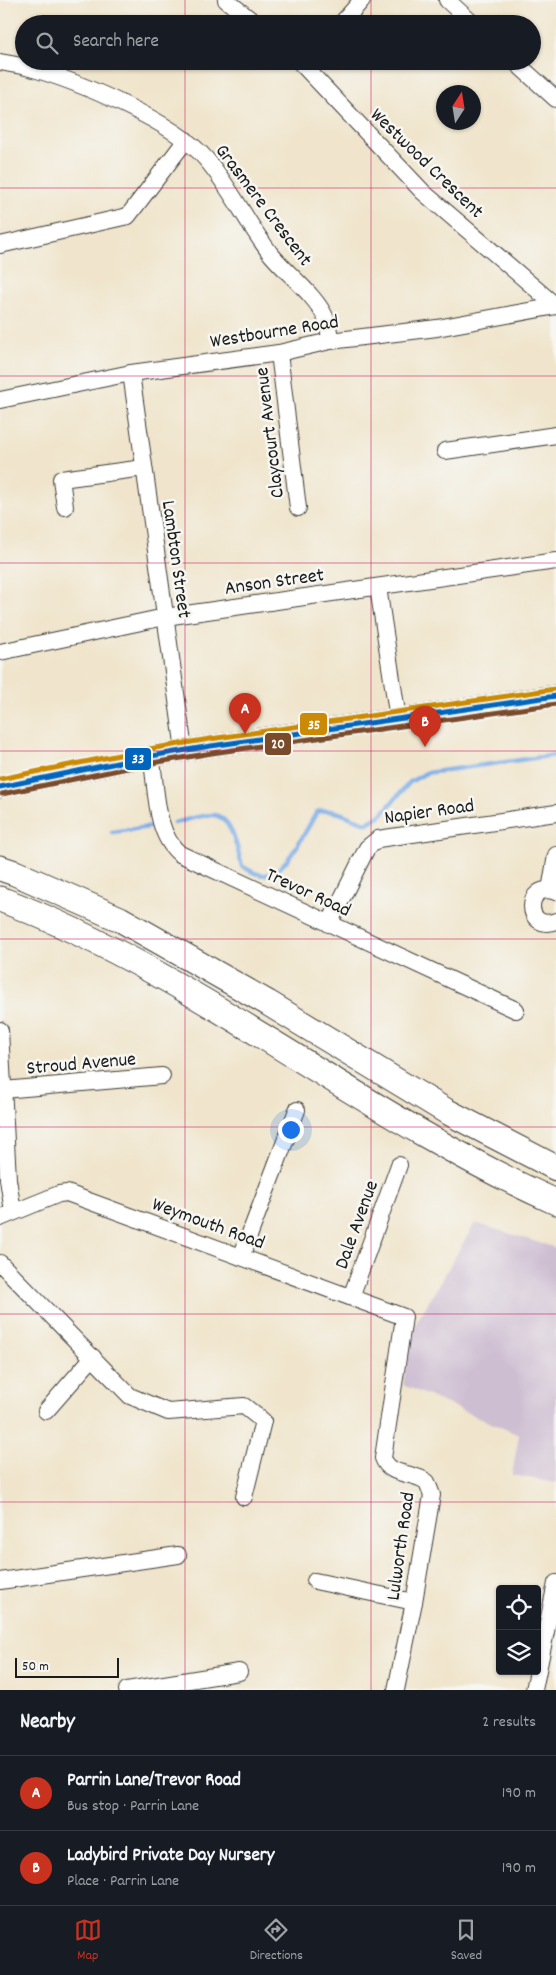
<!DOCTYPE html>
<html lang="en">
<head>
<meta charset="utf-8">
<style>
	body { margin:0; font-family:Dekko,sans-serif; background:#242831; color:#f1f3f6 }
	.controls { position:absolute; right:15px; bottom:15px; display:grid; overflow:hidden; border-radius:5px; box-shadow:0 1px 4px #0004 }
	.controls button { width:45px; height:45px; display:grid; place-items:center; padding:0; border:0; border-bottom:1px solid #363941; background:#171b24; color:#f1f3f6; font:25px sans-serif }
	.compass { position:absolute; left:436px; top:85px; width:45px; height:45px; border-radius:50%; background:#171b24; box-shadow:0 1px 4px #0004; rotate:12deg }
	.scale { position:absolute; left:15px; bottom:12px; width:104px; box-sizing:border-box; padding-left:5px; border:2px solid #1c1c1c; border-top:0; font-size:14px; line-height:18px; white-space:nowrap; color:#1c1c1c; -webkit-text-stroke:4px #f6f6f2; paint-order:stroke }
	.you { position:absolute; left:290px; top:1129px; width:18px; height:18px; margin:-12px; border:4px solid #fff; border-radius:50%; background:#1a73e8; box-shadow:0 0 0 8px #1a73e833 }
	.badge { display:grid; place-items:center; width:32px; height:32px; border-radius:50%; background:#c8321e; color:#fff; font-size:16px; font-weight:700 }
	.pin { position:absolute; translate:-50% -41px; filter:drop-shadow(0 1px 2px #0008) }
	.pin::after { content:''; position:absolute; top:26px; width:18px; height:15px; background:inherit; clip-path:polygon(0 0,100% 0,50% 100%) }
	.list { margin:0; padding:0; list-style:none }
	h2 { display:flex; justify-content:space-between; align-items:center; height:65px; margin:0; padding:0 20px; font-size:21px }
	h2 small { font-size:16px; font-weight:400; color:#9ea1a6 }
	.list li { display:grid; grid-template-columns:32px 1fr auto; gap:15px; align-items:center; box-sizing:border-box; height:75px; padding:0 20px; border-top:1px solid #363941 }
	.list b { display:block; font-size:19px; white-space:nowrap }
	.list p { margin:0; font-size:16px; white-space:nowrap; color:#9ea1a6 }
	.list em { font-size:16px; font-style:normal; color:#9ea1a6 }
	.icon { flex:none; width:28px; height:28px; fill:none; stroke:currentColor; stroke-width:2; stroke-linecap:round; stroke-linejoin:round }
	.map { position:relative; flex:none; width:556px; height:1690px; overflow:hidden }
	.search { position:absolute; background:#171b24; box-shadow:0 1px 4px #0004; left:15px; right:15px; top:15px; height:55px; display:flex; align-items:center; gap:12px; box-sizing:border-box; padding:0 18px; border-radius:28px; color:#9ea1a6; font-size:19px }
	.sheet { height:215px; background:#171b24 }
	nav { display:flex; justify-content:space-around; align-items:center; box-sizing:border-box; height:70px; border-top:1px solid #363941; background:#171b24; font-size:14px; color:#9ea1a6 }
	nav a { display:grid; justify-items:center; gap:2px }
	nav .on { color:#c8321e }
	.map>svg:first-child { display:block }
</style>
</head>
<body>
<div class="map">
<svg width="556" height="1690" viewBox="0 0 556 1690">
	<rect width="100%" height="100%" fill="#f6f6f2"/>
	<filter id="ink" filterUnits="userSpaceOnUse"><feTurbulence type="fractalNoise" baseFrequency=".02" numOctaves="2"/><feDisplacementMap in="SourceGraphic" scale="10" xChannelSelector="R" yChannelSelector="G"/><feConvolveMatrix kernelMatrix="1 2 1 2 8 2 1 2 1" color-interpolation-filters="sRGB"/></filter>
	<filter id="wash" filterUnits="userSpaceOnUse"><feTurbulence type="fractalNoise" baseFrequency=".0096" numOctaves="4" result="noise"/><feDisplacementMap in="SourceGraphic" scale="20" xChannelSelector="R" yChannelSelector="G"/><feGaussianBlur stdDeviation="1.12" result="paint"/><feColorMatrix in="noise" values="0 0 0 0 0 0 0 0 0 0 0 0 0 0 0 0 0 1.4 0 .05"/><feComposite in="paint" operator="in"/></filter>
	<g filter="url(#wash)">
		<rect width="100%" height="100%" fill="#f0e5cc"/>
		<!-- industrial -->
		<polygon fill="#cebed2" points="475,1223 556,1248 556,1483 512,1475 519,1435 403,1385 412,1330"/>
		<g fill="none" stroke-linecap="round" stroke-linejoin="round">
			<!-- stream -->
			<g stroke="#7bade7" stroke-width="4.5">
				<path d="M 174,823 C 187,820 200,815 213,815 C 232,815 238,852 242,866 C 249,870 256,875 264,875 C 286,875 306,829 317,812 C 335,807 350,819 367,823 L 381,815 L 410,782 L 426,773 L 556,755"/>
				<polyline points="112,832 149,827"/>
			</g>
		</g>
	</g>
	<g filter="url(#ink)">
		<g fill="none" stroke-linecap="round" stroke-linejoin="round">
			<!-- minor casing -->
			<g stroke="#3c3a36" stroke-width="18">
				<g id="minor">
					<polyline points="226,0 256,24"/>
					<polyline points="447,0 473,24"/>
					<polyline points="341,24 362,0"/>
					<polyline points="299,61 423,192 556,306"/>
					<polyline points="514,61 556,99"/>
					<path d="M 0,62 C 10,64 20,65 30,68 C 77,81 175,122 206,159 C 231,188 247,223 270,253 C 286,273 317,296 326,319 C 329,326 329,334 330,341"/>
					<polyline points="0,245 128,216 186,140"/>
					<polyline points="279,353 298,508"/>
					<polyline points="131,373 184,750"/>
					<polyline points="0,400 131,373 279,353 330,341 437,328 556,306"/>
					<polyline points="445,451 556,435"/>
					<polyline points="65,507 61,479 144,468"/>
					<polyline points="378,587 398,719"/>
					<polyline points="0,652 165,617 556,561"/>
					<path d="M 151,756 C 157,787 154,833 180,854 L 516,1010"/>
					<polyline points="550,890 556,855"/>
					<path d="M 556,892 C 524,880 524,933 556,921"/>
					<polyline points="329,924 367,848 378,839 556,813"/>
					<polyline points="0,1030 8,1179 13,1212"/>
					<polyline points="3,1090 162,1076"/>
					<path d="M 0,1218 L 59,1194 L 67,1193 L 404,1317 L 383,1458 C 390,1477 412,1471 427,1482 L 432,1495 L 414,1602 L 396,1690"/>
					<polyline points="241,1257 297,1110"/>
					<polyline points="0,1263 130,1396 168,1412 244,1406 263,1421 244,1497"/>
					<polyline points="351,1297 399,1165"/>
					<polyline points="46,1411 93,1357"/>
					<polyline points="0,1581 178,1555"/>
					<polyline points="315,1581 414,1602"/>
					<polyline points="127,1690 239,1672"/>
					<polyline points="534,1690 556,1583"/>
				</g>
			</g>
			<!-- major casing -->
			<g stroke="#3c3a36" stroke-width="23">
				<polyline id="major" points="0,787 151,756 211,746 556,696"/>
			</g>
			<!-- highway casing -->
			<g stroke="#3c3a36" stroke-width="27">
				<g id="highway">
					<polyline points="0,868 15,873 120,919 268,1003 446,1111 556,1168"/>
					<path d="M 0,899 C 199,975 362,1116 556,1202"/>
				</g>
			</g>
			<!-- minor -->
			<use href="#minor" stroke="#fff" stroke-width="16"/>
			<!-- major -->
			<use href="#major" stroke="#fff" stroke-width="21"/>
			<!-- highway -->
			<use href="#highway" stroke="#fff" stroke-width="25"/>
			<!-- bus-1 casing -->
			<g stroke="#f6f6f2" stroke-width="9">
				<polyline id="bus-1" points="0,787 151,756 211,746 556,696"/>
			</g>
			<!-- bus-2 casing -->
			<g stroke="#f6f6f2" stroke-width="9">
				<polyline id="bus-2" points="2,794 152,763 212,753 556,704"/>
			</g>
			<!-- bus-3 casing -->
			<g stroke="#f6f6f2" stroke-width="9">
				<polyline id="bus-3" points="0,779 149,749 210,739 555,689"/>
			</g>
			<!-- bus-1 -->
			<use href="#bus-1" stroke="#0065bd" stroke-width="5"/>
			<!-- bus-2 -->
			<use href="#bus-2" stroke="#7a4b2a" stroke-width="5"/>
			<!-- bus-3 -->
			<use href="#bus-3" stroke="#cb8a06" stroke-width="5"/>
		</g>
	</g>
	<!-- grid -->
	<path fill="none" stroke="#c2185b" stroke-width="1" stroke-opacity="0.55" d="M 185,0 L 185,24M 371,0 L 371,24M 185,61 L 185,1690M 371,61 L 371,1690M 0,188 L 556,188M 0,376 L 556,376M 0,563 L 556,563M 0,751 L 556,751M 0,939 L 556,939M 0,1127 L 556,1127M 0,1314 L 556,1314M 0,1502 L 556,1502"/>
	<g text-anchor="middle" stroke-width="5" stroke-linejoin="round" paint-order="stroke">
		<!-- street labels -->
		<g font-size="20" fill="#1c1c1c" stroke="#f6f6f2">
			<text transform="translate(428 162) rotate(44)" y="7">Westwood Crescent</text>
			<text transform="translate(265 204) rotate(53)" y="7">Grasmere Crescent</text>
			<text transform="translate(274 330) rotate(-9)" y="7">Westbourne Road</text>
			<text transform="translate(268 433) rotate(-97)" y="7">Claycourt Avenue</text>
			<text transform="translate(178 559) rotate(82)" y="7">Lambton Street</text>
			<text transform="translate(274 580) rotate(-8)" y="7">Anson Street</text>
			<text transform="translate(429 810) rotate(-8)" y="7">Napier Road</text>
			<text transform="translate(309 891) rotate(25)" y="7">Trevor Road</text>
			<text transform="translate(81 1062) rotate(-5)" y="7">Stroud Avenue</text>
			<text transform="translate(209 1222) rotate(20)" y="7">Weymouth Road</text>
			<text transform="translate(355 1224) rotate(-70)" y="7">Dale Avenue</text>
			<text transform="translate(399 1546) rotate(-82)" y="7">Lulworth Road</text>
		</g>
	</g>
	<g stroke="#f6f6f2" stroke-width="2">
		<rect x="299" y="712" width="29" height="24" rx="5" fill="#cb8a06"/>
		<rect x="264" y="732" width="28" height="24" rx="5" fill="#7a4b2a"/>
		<rect x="124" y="747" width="28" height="24" rx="5" fill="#0065bd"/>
	</g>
	<g font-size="14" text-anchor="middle" font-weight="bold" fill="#fff">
		<text x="314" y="729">35</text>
		<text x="278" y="748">20</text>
		<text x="138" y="763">33</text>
	</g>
</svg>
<div class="controls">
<button><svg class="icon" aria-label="locate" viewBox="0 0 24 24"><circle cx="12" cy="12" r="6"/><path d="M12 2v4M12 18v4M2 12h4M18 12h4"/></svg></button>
<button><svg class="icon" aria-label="layers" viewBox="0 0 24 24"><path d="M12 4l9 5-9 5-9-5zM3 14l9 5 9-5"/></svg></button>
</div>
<svg class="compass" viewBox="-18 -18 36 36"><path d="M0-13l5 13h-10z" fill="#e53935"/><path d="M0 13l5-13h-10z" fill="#9ea1a6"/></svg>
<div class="scale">50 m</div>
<div class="you"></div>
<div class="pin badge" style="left:245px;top:734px">A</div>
<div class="pin badge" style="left:425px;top:747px">B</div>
<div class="search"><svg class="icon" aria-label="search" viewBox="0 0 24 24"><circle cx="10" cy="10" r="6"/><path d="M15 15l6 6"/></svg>Search here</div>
</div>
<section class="sheet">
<h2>Nearby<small>2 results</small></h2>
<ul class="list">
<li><span class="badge">A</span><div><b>Parrin Lane/Trevor Road</b><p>Bus stop · Parrin Lane</p></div><em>190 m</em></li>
<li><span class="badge">B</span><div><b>Ladybird Private Day Nursery</b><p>Place · Parrin Lane</p></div><em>190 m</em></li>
</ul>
</section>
<nav>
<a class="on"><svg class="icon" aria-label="map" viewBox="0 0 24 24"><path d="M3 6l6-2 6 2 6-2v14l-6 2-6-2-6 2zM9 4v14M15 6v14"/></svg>Map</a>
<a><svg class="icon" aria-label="directions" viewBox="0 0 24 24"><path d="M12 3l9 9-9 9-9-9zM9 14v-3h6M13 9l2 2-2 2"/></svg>Directions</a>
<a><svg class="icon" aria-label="saved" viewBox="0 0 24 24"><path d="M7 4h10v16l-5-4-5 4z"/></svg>Saved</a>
</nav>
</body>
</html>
